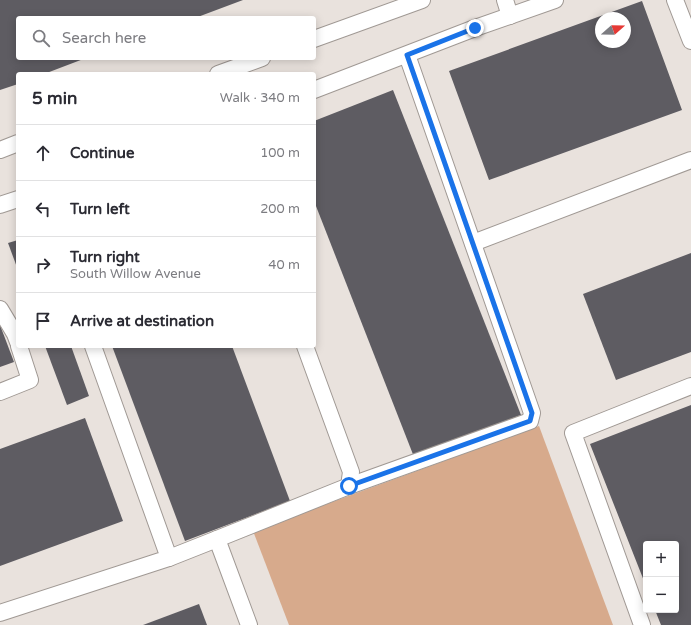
<!DOCTYPE html>
<html lang="en">
<head>
<meta charset="utf-8">
<style>
	body { margin:0; font-family:"Varela Round",sans-serif; background:#f2f2f3; color:#2b2b33 }
	.controls { position:absolute; right:12px; bottom:12px; display:grid; overflow:hidden; border-radius:4px; box-shadow:0 2px 10px #0003 }
	.controls button { width:36px; height:36px; display:grid; place-items:center; padding:0; border:0; border-bottom:1px solid #e1e1e2; background:#fff; color:#2b2b33; font:20px sans-serif }
	.compass { position:absolute; left:595px; top:12px; width:36px; height:36px; border-radius:50%; background:#fff; box-shadow:0 2px 10px #0003; rotate:70deg }
	.stop { position:absolute; width:12px; height:12px; margin:-9px; border:3px solid #1a73e8; border-radius:50%; background:#fff }
	.stop.end { background:#1a73e8; border-color:#fff; box-shadow:0 1px 4px #0008 }
	.list { margin:0; padding:0; list-style:none }
	h2 { display:flex; justify-content:space-between; align-items:center; height:52px; margin:0; padding:0 16px; font-size:17px }
	h2 small { font-size:13px; font-weight:400; color:#7c7c81 }
	.list li { display:grid; grid-template-columns:26px 1fr auto; gap:12px; align-items:center; box-sizing:border-box; height:56px; padding:0 16px; border-top:1px solid #e1e1e2 }
	.list b { display:block; font-size:15px; white-space:nowrap }
	.list p { margin:0; font-size:13px; white-space:nowrap; color:#7c7c81 }
	.list em { font-size:13px; font-style:normal; color:#7c7c81 }
	.icon { flex:none; width:22px; height:22px; fill:none; stroke:currentColor; stroke-width:2; stroke-linecap:round; stroke-linejoin:round }
	.map { position:relative; flex:none; width:691px; height:625px; overflow:hidden }
	.search { position:absolute; background:#fff; box-shadow:0 2px 10px #0003; left:16px; top:16px; width:300px; height:44px; display:flex; align-items:center; gap:10px; box-sizing:border-box; padding:0 14px; border-radius:4px; color:#7c7c81; font-size:15px }
	.panel { position:absolute; background:#fff; box-shadow:0 2px 10px #0003; left:16px; top:72px; width:300px; height:276px; border-radius:4px }
	.map>svg:first-child { display:block }
</style>
</head>
<body>
<div class="map">
<svg width="691" height="625" viewBox="0 0 691 625">
	<rect width="100%" height="100%" fill="#e9e2dd"/>
	<!-- green -->
	<polygon fill="#d7aa8c" points="539,426 613,625 289,625 253,531"/>
	<!-- building -->
	<g fill="#5e5c62" fill-rule="evenodd">
		<polygon points="0,0 243,0 195,18 18,18 18,58 86,58 44,74 18,74 18,84 0,90"/>
		<path d="M 642,1 L 682,110 L 489,180 L 449,71 ZM 601,18 L 625,18 L 625,42 L 601,42 Z"/>
		<polygon points="393,90 521,415 414,457 314,201 314,121"/>
		<polygon points="18,240 18,270 8,243"/>
		<polygon points="691,253 691,352 616,380 583,294"/>
		<polygon points="0,325 14,362 0,367"/>
		<polygon points="45,346 71,346 89,396 67,405"/>
		<polygon points="112,346 232,346 290,501 185,541"/>
		<polygon points="691,405 691,625 661,625 655,610 676,610 676,544 646,544 646,586 590,444"/>
		<polygon points="85,418 123,521 0,566 0,449"/>
		<polygon points="199,604 207,625 143,625"/>
	</g>
	<g fill="none" stroke-linecap="round" stroke-linejoin="round">
		<!-- minor casing -->
		<g stroke="#a09994" stroke-width="18">
			<g id="minor">
				<polyline points="505,0 510,16"/>
				<polyline points="675,0 691,41"/>
				<polyline points="314,39 422,0"/>
				<polyline points="218,74 262,58"/>
				<polyline points="314,90 475,28 555,0"/>
				<polyline points="0,150 18,143"/>
				<polyline points="0,205 18,199"/>
				<polyline points="473,243 691,160"/>
				<polyline points="0,309 15,334 18,342"/>
				<polyline points="0,392 30,380 19,346"/>
				<polyline points="349,486 530,421 532,413 407,55"/>
				<polyline points="169,558 217,539"/>
				<polyline points="0,613 169,558 93,346"/>
				<polyline points="249,625 217,539 349,486 351,472 305,346"/>
				<polyline points="642,625 573,433 691,386"/>
			</g>
		</g>
		<!-- minor -->
		<use href="#minor" stroke="#fff" stroke-width="16"/>
	</g>
	<g fill="none" stroke-linecap="round" stroke-linejoin="round">
		<!-- route -->
		<polyline stroke="#1a73e8" stroke-width="5" points="349,486 530,421 532,413 407,55 475,28"/>
	</g>
</svg>
<div class="controls">
<button>+</button>
<button>−</button>
</div>
<svg class="compass" viewBox="-18 -18 36 36"><path d="M0-13l5 13h-10z" fill="#e53935"/><path d="M0 13l5-13h-10z" fill="#7c7c81"/></svg>
<div class="stop" style="left:349px;top:486px"></div>
<div class="stop end" style="left:475px;top:28px"></div>
<div class="search"><svg class="icon" aria-label="search" viewBox="0 0 24 24"><circle cx="10" cy="10" r="6"/><path d="M15 15l6 6"/></svg>Search here</div>
<section class="panel">
<h2>5 min<small>Walk · 340 m</small></h2>
<ul class="list">
<li><svg class="icon" aria-label="ahead" viewBox="0 0 24 24"><path d="M12 20V5M6 11l6-6 6 6"/></svg><div><b>Continue</b></div><em>100 m</em></li>
<li><svg class="icon" aria-label="left" viewBox="0 0 24 24"><path d="M17 20v-9H6M10 6l-5 5 5 5"/></svg><div><b>Turn left</b></div><em>200 m</em></li>
<li><svg class="icon" aria-label="right" viewBox="0 0 24 24"><path d="M7 20v-9h11M14 6l5 5-5 5"/></svg><div><b>Turn right</b><p>South Willow Avenue</p></div><em>40 m</em></li>
<li><svg class="icon" aria-label="arrive" viewBox="0 0 24 24"><path d="M6 21V4h12l-3 4 3 4H6"/></svg><div><b>Arrive at destination</b></div></li>
</ul>
</section>
</div>
</body>
</html>
